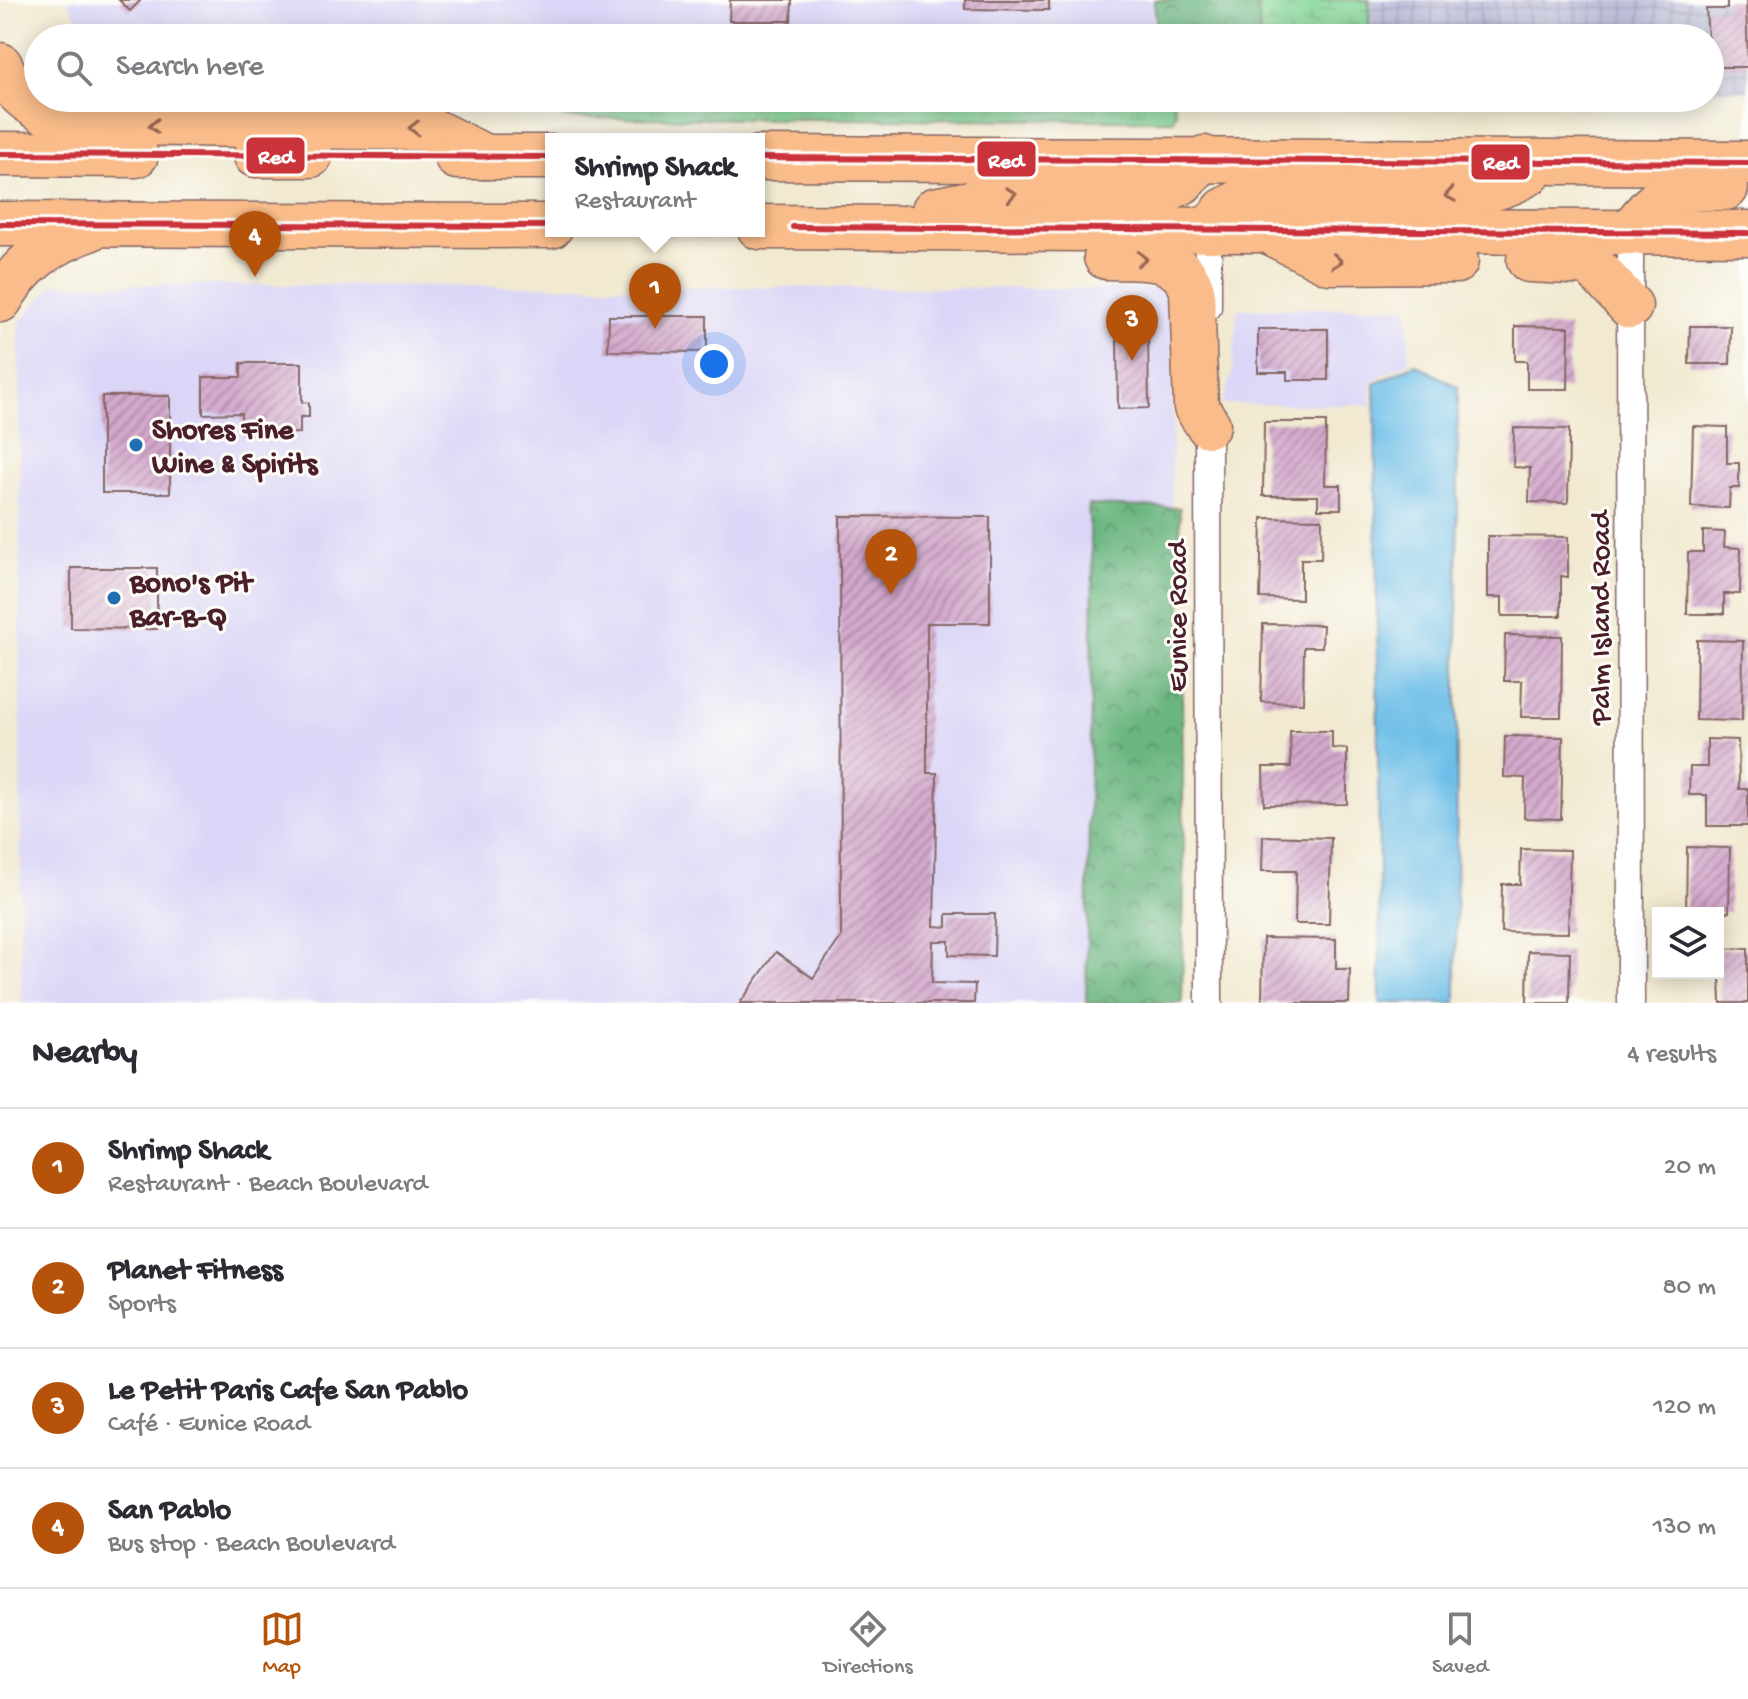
<!DOCTYPE html>
<html lang="en">
<head>
<meta charset="utf-8">
<style>
	body { margin:0; font-family:"Gochi Hand",sans-serif; background:#f2f2f3; color:#2b2b33 }
	.controls { position:absolute; right:24px; bottom:24px; display:grid; overflow:hidden; border-radius:0px; box-shadow:0 4px 20px #0003 }
	.controls button { width:72px; height:72px; display:grid; place-items:center; padding:0; border:0; border-bottom:2px solid #e1e1e2; background:#fff; color:#2b2b33; font:40px sans-serif }
	.you { position:absolute; left:714px; top:364px; width:28px; height:28px; margin:-20px; border:6px solid #fff; border-radius:50%; background:#1a73e8; box-shadow:0 0 0 12px #1a73e833 }
	.badge { display:grid; place-items:center; width:52px; height:52px; border-radius:50%; background:#b45309; color:#fff; font-size:26px; font-weight:700 }
	.pin { position:absolute; translate:-50% -66px; filter:drop-shadow(0 2px 4px #0008) }
	.pin::after { content:''; position:absolute; top:42px; width:28px; height:24px; background:inherit; clip-path:polygon(0 0,100% 0,50% 100%) }
	.popup { position:absolute; left:545px; top:133px; width:220px; height:104px; box-sizing:border-box; display:grid; place-content:center; border-radius:0px; background:#fff; filter:drop-shadow(0 2px 6px #0005); font-size:26px; white-space:nowrap; color:#7c7c81 }
	.popup b { font-size:30px; color:#2b2b33 }
	.popup::after { content:''; position:absolute; left:50%; top:100%; margin-left:-16px; border:16px solid transparent; border-top-color:#fff }
	.list { margin:0; padding:0; list-style:none }
	h2 { display:flex; justify-content:space-between; align-items:center; height:104px; margin:0; padding:0 32px; font-size:34px }
	h2 small { font-size:26px; font-weight:400; color:#7c7c81 }
	.list li { display:grid; grid-template-columns:52px 1fr auto; gap:24px; align-items:center; box-sizing:border-box; height:120px; padding:0 32px; border-top:2px solid #e1e1e2 }
	.list b { display:block; font-size:30px; white-space:nowrap }
	.list p { margin:0; font-size:26px; white-space:nowrap; color:#7c7c81 }
	.list em { font-size:26px; font-style:normal; color:#7c7c81 }
	.icon { flex:none; width:44px; height:44px; fill:none; stroke:currentColor; stroke-width:2; stroke-linecap:round; stroke-linejoin:round }
	.map { position:relative; flex:none; width:1748px; height:1003px; overflow:hidden }
	.search { position:absolute; background:#fff; box-shadow:0 4px 20px #0003; left:24px; right:24px; top:24px; height:88px; display:flex; align-items:center; gap:20px; box-sizing:border-box; padding:0 28px; border-radius:44px; color:#7c7c81; font-size:30px }
	.sheet { height:584px; background:#fff }
	nav { display:flex; justify-content:space-around; align-items:center; box-sizing:border-box; height:112px; border-top:2px solid #e1e1e2; background:#fff; font-size:22px; color:#7c7c81 }
	nav a { display:grid; justify-items:center; gap:4px }
	nav .on { color:#b45309 }
	.map>svg:first-child { display:block }
</style>
</head>
<body>
<div class="map">
<svg width="1748" height="1003" viewBox="0 0 1748 1003">
	<defs>
		<pattern id="industrial-grid" width="8" height="8" patternUnits="userSpaceOnUse" patternTransform="scale(2)"><rect width="8" height="8" fill="#c1c2dd"/><path d="M0 4h8M4 0v8" fill="none" stroke="#a7a6be"/></pattern>
		<pattern id="grass-tufts" width="24" height="20" patternUnits="userSpaceOnUse" patternTransform="scale(2)"><rect width="24" height="20" fill="#83d597"/><path d="M3 7l-1-3M5 7V3M7 7l1-3M15 17l-1-3M17 17v-4M19 17l1-3" fill="none" stroke="#73b682"/></pattern>
		<pattern id="forest-crowns" width="20" height="18" patternUnits="userSpaceOnUse" patternTransform="scale(2)"><rect width="20" height="18" fill="#6ab680"/><path d="M2 6a3 3 0 1 1 6 0M12 15a3 3 0 1 1 6 0" fill="none" stroke="#599369"/></pattern>
		<pattern id="wetland-marsh" width="20" height="14" patternUnits="userSpaceOnUse" patternTransform="scale(2)"><rect width="20" height="14" fill="#83d597"/><path d="M1 5h8M5 5V1M11 12h8M15 12V8" fill="none" stroke="#73b682"/></pattern>
		<pattern id="building-hatch" width="6" height="6" patternUnits="userSpaceOnUse" patternTransform="scale(2)"><rect width="6" height="6" fill="#d3a9cc"/><path d="M-1 1l2-2M0 6l6-6M5 7l2-2" fill="none" stroke="#ad89a6"/></pattern>
	</defs>
	<rect width="100%" height="100%" fill="#fdfcf7"/>
	<filter id="ink" filterUnits="userSpaceOnUse"><feTurbulence type="fractalNoise" baseFrequency=".0125" numOctaves="2"/><feDisplacementMap in="SourceGraphic" scale="16" xChannelSelector="R" yChannelSelector="G"/><feConvolveMatrix kernelMatrix="1 2 1 2 8 2 1 2 1" color-interpolation-filters="sRGB"/></filter>
	<filter id="wash" filterUnits="userSpaceOnUse"><feTurbulence type="fractalNoise" baseFrequency=".006" numOctaves="4" result="noise"/><feDisplacementMap in="SourceGraphic" scale="32" xChannelSelector="R" yChannelSelector="G"/><feGaussianBlur stdDeviation="1.8" result="paint"/><feColorMatrix in="noise" values="0 0 0 0 0 0 0 0 0 0 0 0 0 0 0 0 0 1.4 0 .05"/><feComposite in="paint" operator="in"/></filter>
	<g filter="url(#wash)">
		<rect width="100%" height="100%" fill="#f1e9d0"/>
		<!-- built -->
		<g fill="#dbd6f7">
			<polygon points="67,0 1154,0 1158,38 103,38 78,19"/>
			<polygon points="54,284 1173,289 1169,1003 21,1003 19,323"/>
			<polygon points="1408,307 1409,362 1372,381 1371,405 1222,404 1232,374 1238,309"/>
		</g>
		<!-- industrial -->
		<polygon fill="url(#industrial-grid)" points="1369,0 1748,0 1748,91 1710,90 1710,38 1369,38"/>
		<!-- grass -->
		<polygon fill="url(#grass-tufts)" stroke="#667a61" stroke-width="2" points="561,98 1172,98 1176,112 1173,120 563,118"/>
		<!-- forest -->
		<g fill="url(#forest-crowns)" stroke="#5a6a56" stroke-width="2">
			<polygon points="1154,0 1258,0 1260,38 1158,38"/>
			<polygon points="1088,505 1180,508 1184,867 1182,1003 1086,1003 1093,569"/>
		</g>
		<!-- wetland -->
		<polygon fill="url(#wetland-marsh)" stroke="#667a61" stroke-width="2" points="1258,0 1369,0 1369,38 1260,38"/>
		<!-- water -->
		<polygon fill="#6cbee8" stroke="#5b6e8a" stroke-width="2" points="1415,364 1458,387 1456,1003 1380,1003 1375,384"/>
		<g id="blocks">
			<!-- building -->
			<g fill="url(#building-hatch)">
				<polygon points="119,0 141,0 130,11"/>
				<polygon points="730,0 792,0 791,21 729,21"/>
				<polygon points="965,0 1049,0 1049,10 965,9"/>
				<polygon points="1727,0 1746,0 1748,67 1710,67 1706,9 1727,9"/>
				<polygon points="609,316 707,316 707,352 608,351"/>
				<polygon points="1515,326 1569,327 1568,389 1527,389 1527,361 1515,361"/>
				<polygon points="1690,326 1731,326 1730,364 1689,364"/>
				<polygon points="1258,329 1328,329 1328,380 1287,380 1287,372 1258,372"/>
				<polygon points="1148,334 1149,408 1118,409 1117,335"/>
				<polygon points="241,363 302,363 302,402 309,403 309,417 300,417 300,433 242,434 241,413 203,414 203,377 241,377"/>
				<rect x="102" y="396" width="68" height="97"/>
				<polygon points="1264,422 1326,422 1325,485 1341,485 1341,509 1318,509 1318,496 1263,496"/>
				<polygon points="1693,426 1727,427 1727,463 1739,463 1739,488 1730,488 1729,508 1691,507"/>
				<polygon points="1514,428 1569,429 1568,503 1529,502 1530,468 1513,467"/>
				<polygon points="840,516 990,517 990,623 927,623 927,773 937,773 934,926 947,927 947,914 995,914 994,956 949,955 949,941 933,941 932,983 975,984 974,1003 740,1003 776,952 813,978 841,937"/>
				<polygon points="1262,518 1322,519 1321,559 1301,559 1301,599 1260,598"/>
				<polygon points="1703,531 1725,532 1724,547 1741,548 1740,594 1724,594 1724,614 1687,614 1688,552 1703,552"/>
				<polygon points="1488,536 1568,537 1568,577 1561,576 1561,616 1502,616 1502,597 1488,597"/>
				<polygon points="71,568 157,568 157,629 71,628"/>
				<polygon points="1263,624 1323,625 1322,647 1304,647 1303,703 1261,702"/>
				<polygon points="1505,635 1562,636 1561,717 1521,717 1522,681 1504,681"/>
				<polygon points="1697,640 1743,641 1742,721 1696,720"/>
				<polygon points="1290,731 1332,731 1332,748 1347,749 1347,804 1264,805 1263,767 1291,767"/>
				<polygon points="1505,736 1563,737 1561,819 1524,818 1525,778 1504,777"/>
				<polygon points="1707,739 1738,740 1739,789 1748,789 1748,826 1707,826 1707,795 1689,795 1690,767 1707,767"/>
				<polygon points="1263,836 1331,838 1329,924 1295,924 1296,871 1262,871"/>
				<polygon points="1687,847 1730,848 1729,912 1686,913"/>
				<polygon points="1521,849 1570,850 1568,933 1501,932 1502,884 1520,884"/>
				<polygon points="1263,938 1336,939 1336,969 1350,969 1349,1003 1262,1003"/>
				<polygon points="1748,948 1748,1003 1721,1003 1719,949"/>
				<polygon points="1528,951 1570,952 1569,1003 1527,1003"/>
			</g>
		</g>
	</g>
	<g filter="url(#ink)">
		<use href="#blocks" fill-opacity="0" stroke="#846665" stroke-width="2"/>
		<g fill="none" stroke-linecap="round" stroke-linejoin="round">
			<!-- minor casing -->
			<g stroke="#846665" stroke-width="29">
				<g id="minor">
					<polyline points="1630,232 1631,1003"/>
					<polyline points="1208,307 1208,230"/>
					<polyline points="1208,411 1209,1003"/>
				</g>
			</g>
			<!-- primary casing -->
			<g stroke="#846665" stroke-width="45">
				<polyline id="primary" points="255,156 311,156"/>
			</g>
			<!-- trunk casing -->
			<g stroke="#846665" stroke-width="47">
				<g id="trunk">
					<path d="M 0,65 C 12,94 36,107 63,122 L 427,128 L 485,157"/>
					<polyline points="0,154 136,155"/>
					<polyline points="457,157 551,157"/>
					<polyline points="759,158 1748,163"/>
					<polyline points="934,210 1040,189 1166,190 1182,182 1204,158"/>
					<polyline points="0,224 551,226"/>
					<polyline points="759,227 1748,233"/>
					<path d="M 1208,230 L 1225,210 L 1240,202 C 1327,187 1453,219 1529,173"/>
					<path d="M 1630,232 C 1663,189 1672,188 1726,188"/>
					<polyline points="1275,235 1329,262 1456,261"/>
					<path d="M 1106,257 C 1141,258 1179,252 1192,290 L 1196,407 L 1208,425"/>
					<polyline points="1529,260 1590,263 1630,306"/>
					<path d="M 0,300 C 22,262 49,244 89,229"/>
				</g>
			</g>
			<!-- minor -->
			<use href="#minor" stroke="#fff" stroke-width="26"/>
			<!-- primary -->
			<use href="#primary" stroke="#f9bc8a" stroke-width="42"/>
			<!-- trunk -->
			<use href="#trunk" stroke="#f9bc8a" stroke-width="44"/>
			<!-- bus-1 casing -->
			<g stroke="#fdfcf7" stroke-width="12">
				<g id="bus-1">
					<polyline points="0,154 551,157"/>
					<polyline points="759,158 1748,163"/>
					<polyline points="0,224 551,226"/>
					<polyline points="793,227 1748,233"/>
				</g>
			</g>
			<!-- bus-1 -->
			<use href="#bus-1" stroke="#cb333b" stroke-width="6"/>
		</g>
		<!-- one-way arrows -->
		<defs><path id="oneway-chevron" d="M-2-3.5L2.5 0L-2 3.5" fill="none" stroke-width="1.6" stroke-linecap="round" stroke-linejoin="round" transform="scale(2)"/></defs>
		<g stroke="#996656">
			<use href="#oneway-chevron" transform="translate(154 126) rotate(-180)"/>
			<use href="#oneway-chevron" transform="translate(414 128) rotate(-179)"/>
			<use href="#oneway-chevron" transform="translate(1011 194) rotate(-10)"/>
			<use href="#oneway-chevron" transform="translate(1450 195) rotate(170)"/>
			<use href="#oneway-chevron" transform="translate(1142 259) rotate(3)"/>
			<use href="#oneway-chevron" transform="translate(1337 261) rotate(6)"/>
		</g>
	</g>
	<!-- markers -->
	<g fill="#1f6fb2" stroke="#fdfcf7" stroke-width="3">
		<circle cx="136" cy="445" r="8"/>
		<circle cx="114" cy="598" r="8"/>
	</g>
	<g text-anchor="middle" stroke-width="6" stroke-linejoin="round" paint-order="stroke">
		<!-- poi labels -->
		<g font-size="30" font-weight="bold" fill="#4a1f2b" stroke="#fdfcf7" text-anchor="start">
			<text x="152" y="438">Shores Fine<tspan x="152" dy="34">Wine &amp; Spirits</tspan></text>
			<text x="130" y="591">Bono's Pit<tspan x="130" dy="34">Bar-B-Q</tspan></text>
		</g>
		<!-- street labels -->
		<g font-size="30" fill="#4a1f2b" stroke="#fdfcf7">
			<text transform="translate(1176 616) rotate(-90)" y="10">Eunice Road</text>
			<text transform="translate(1599 618) rotate(-90)" y="10">Palm Island Road</text>
		</g>
	</g>
	<g stroke="#fdfcf7" stroke-width="3">
		<rect x="245" y="136" width="61" height="39" rx="8" fill="#cb333b"/>
		<rect x="976" y="140" width="61" height="38" rx="8" fill="#cb333b"/>
		<rect x="1470" y="143" width="61" height="38" rx="8" fill="#cb333b"/>
	</g>
	<g font-size="22" text-anchor="middle" font-weight="bold" fill="#fff">
		<text x="276" y="163">Red</text>
		<text x="1006" y="167">Red</text>
		<text x="1501" y="169">Red</text>
	</g>
</svg>
<div class="controls">
<button><svg class="icon" aria-label="layers" viewBox="0 0 24 24"><path d="M12 4l9 5-9 5-9-5zM3 14l9 5 9-5"/></svg></button>
</div>
<div class="you"></div>
<div class="pin badge" style="left:655px;top:329px">1</div>
<div class="popup"><b>Shrimp Shack</b>Restaurant</div>
<div class="pin badge" style="left:891px;top:595px">2</div>
<div class="pin badge" style="left:1132px;top:361px">3</div>
<div class="pin badge" style="left:255px;top:277px">4</div>
<div class="search"><svg class="icon" aria-label="search" viewBox="0 0 24 24"><circle cx="10" cy="10" r="6"/><path d="M15 15l6 6"/></svg>Search here</div>
</div>
<section class="sheet">
<h2>Nearby<small>4 results</small></h2>
<ul class="list">
<li><span class="badge">1</span><div><b>Shrimp Shack</b><p>Restaurant · Beach Boulevard</p></div><em>20 m</em></li>
<li><span class="badge">2</span><div><b>Planet Fitness</b><p>Sports</p></div><em>80 m</em></li>
<li><span class="badge">3</span><div><b>Le Petit Paris Cafe San Pablo</b><p>Café · Eunice Road</p></div><em>120 m</em></li>
<li><span class="badge">4</span><div><b>San Pablo</b><p>Bus stop · Beach Boulevard</p></div><em>130 m</em></li>
</ul>
</section>
<nav>
<a class="on"><svg class="icon" aria-label="map" viewBox="0 0 24 24"><path d="M3 6l6-2 6 2 6-2v14l-6 2-6-2-6 2zM9 4v14M15 6v14"/></svg>Map</a>
<a><svg class="icon" aria-label="directions" viewBox="0 0 24 24"><path d="M12 3l9 9-9 9-9-9zM9 14v-3h6M13 9l2 2-2 2"/></svg>Directions</a>
<a><svg class="icon" aria-label="saved" viewBox="0 0 24 24"><path d="M7 4h10v16l-5-4-5 4z"/></svg>Saved</a>
</nav>
</body>
</html>
